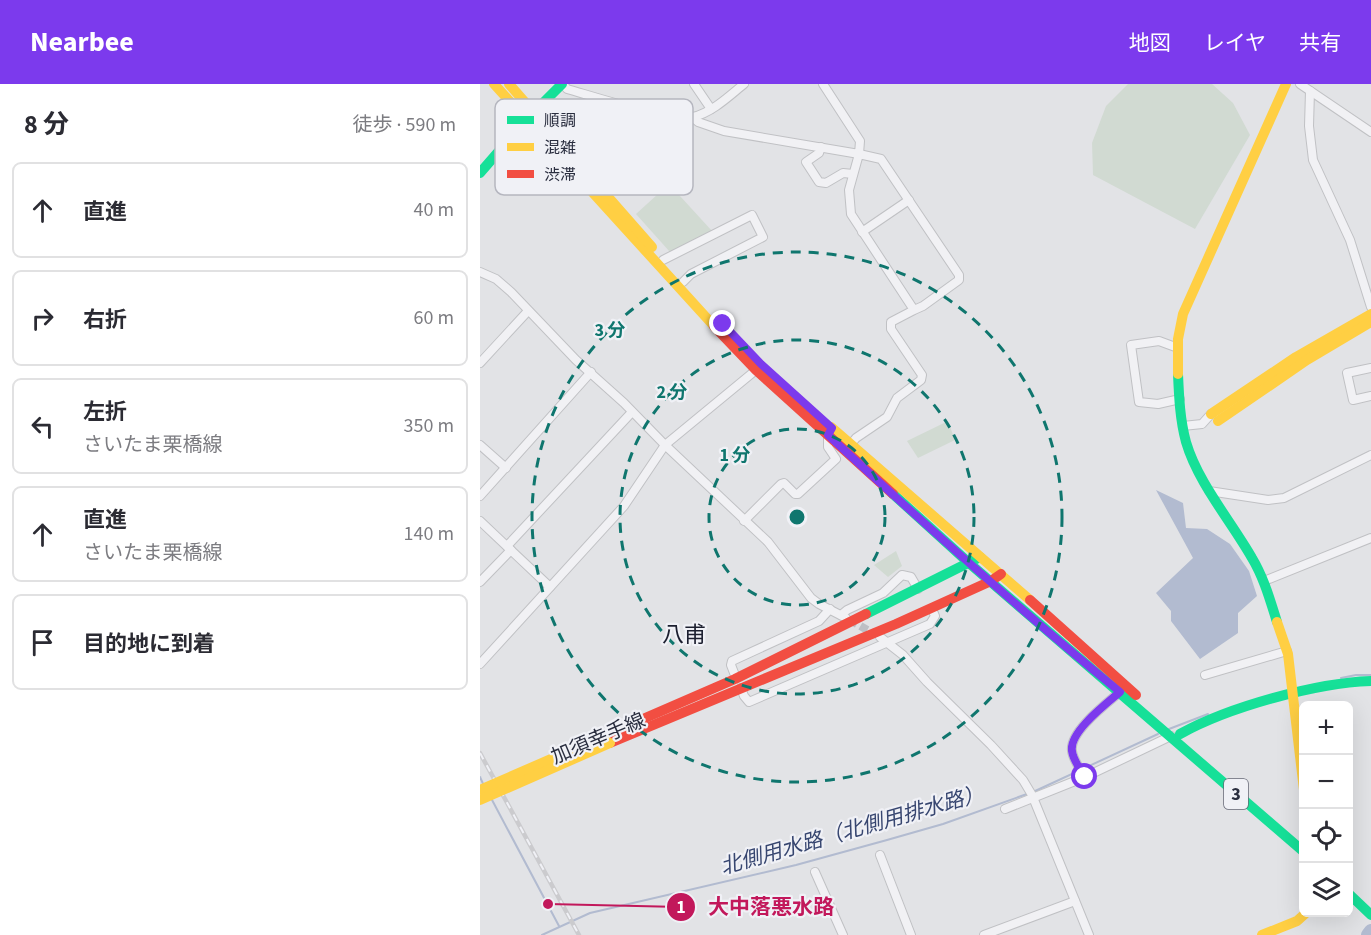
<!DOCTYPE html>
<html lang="ja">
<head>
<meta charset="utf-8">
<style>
	body { margin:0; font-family:"Source Sans 3","Noto Sans JP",sans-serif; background:#f7f7f7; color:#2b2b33 }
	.controls { position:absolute; right:18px; bottom:18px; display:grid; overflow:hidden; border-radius:9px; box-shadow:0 6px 24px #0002 }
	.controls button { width:54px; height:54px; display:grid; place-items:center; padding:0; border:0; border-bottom:2px solid #e1e1e2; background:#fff; color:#2b2b33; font:30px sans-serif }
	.stop { position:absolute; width:18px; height:18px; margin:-14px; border:4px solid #7c3aed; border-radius:50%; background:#fff }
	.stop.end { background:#7c3aed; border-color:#fff; box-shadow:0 2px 6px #0008 }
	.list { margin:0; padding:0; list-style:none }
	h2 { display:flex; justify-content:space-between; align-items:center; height:78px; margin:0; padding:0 24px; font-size:26px }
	h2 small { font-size:20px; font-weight:400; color:#7c7c81 }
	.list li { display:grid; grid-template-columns:39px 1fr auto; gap:18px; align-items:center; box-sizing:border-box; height:96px; margin:0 12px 12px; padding:0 12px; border:2px solid #e1e1e2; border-radius:9px }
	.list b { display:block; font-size:22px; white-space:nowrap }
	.list p { margin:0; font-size:20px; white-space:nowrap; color:#7c7c81 }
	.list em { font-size:20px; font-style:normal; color:#7c7c81 }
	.icon { flex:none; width:33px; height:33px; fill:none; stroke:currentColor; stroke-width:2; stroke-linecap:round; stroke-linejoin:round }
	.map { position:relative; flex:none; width:891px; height:851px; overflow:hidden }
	header { display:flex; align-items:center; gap:36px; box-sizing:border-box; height:84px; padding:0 30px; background:#7c3aed; color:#fff }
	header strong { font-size:28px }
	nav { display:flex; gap:33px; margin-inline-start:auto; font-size:21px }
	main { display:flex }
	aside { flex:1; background:#fff }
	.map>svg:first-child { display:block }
</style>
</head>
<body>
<header>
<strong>Nearbee</strong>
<nav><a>地図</a><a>レイヤ</a><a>共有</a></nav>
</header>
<main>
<aside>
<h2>8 分<small>徒歩 · 590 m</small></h2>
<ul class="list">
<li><svg class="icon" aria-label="ahead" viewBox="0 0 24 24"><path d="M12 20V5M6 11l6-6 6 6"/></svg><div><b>直進</b></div><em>40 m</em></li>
<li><svg class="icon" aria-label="right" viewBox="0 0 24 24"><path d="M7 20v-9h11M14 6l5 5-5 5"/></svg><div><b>右折</b></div><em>60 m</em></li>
<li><svg class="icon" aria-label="left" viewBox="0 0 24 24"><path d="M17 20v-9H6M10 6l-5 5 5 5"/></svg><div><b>左折</b><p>さいたま栗橋線</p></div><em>350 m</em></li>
<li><svg class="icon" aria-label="ahead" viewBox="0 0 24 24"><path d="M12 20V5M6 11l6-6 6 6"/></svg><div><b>直進</b><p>さいたま栗橋線</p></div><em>140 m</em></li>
<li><svg class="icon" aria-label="arrive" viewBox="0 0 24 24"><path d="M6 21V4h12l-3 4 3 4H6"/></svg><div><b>目的地に到着</b></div></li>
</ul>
</aside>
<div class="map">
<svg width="891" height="851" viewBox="0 0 891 851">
	<rect width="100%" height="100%" fill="#e2e3e6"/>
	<!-- green -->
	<g fill="#d1dad2">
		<polygon points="648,0 732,0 753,19 770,51 715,145 613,91 612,59 626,22"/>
		<polygon points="189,100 232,147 190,168 156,130"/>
		<polygon points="464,339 469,340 475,356 438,374 427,357"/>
		<polygon points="416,467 422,482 408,493 394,481"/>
	</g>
	<!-- water -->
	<polygon fill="#b2bbd0" points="676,406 703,419 706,444 727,445 750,460 769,487 777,512 758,529 758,549 720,575 691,537 691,527 676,509 713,474"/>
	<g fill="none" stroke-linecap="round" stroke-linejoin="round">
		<!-- stream -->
		<g stroke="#b2bbd0" stroke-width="2">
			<polyline points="861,594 876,591 891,591"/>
			<polyline points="689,645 728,630"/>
			<polyline points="0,693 4,702"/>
			<polyline points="553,708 678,650"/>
			<polyline points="11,714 79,842"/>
			<polyline points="62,851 110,829 316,781 407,756 463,740 547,710"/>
		</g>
		<!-- river -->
		<polyline stroke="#b2bbd0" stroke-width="14" points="888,851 891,847"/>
		<!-- street-tunnel -->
		<polyline stroke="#bdbfc5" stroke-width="8" stroke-dasharray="8 4" stroke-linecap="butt" points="370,536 396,551"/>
		<!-- street casing -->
		<g stroke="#c0c1c4" stroke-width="10">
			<g id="street">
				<path d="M 83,0 L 87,5 C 112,12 191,38 213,33 C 233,28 249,12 264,0"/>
				<polyline points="214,0 231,25"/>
				<polyline points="820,0 891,48"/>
				<polyline points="830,7 829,42 833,76 870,156 891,223"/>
				<polyline points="212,33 218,38 244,47 379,70 380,57 343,0"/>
				<polyline points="341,63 339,69 326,78 339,98 346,99 363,89 373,90"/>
				<polyline points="121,105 190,38 192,32"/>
				<polyline points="382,148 429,116"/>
				<polyline points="183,176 272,131 283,153 211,190 203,198"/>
				<polyline points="0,188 16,195 31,208 96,276 144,319 185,361 288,458 331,514 339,520 366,534"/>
				<polyline points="698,264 679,257 651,261 659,318 678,320 700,315"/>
				<polyline points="0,279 48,227"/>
				<polyline points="891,284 867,289 873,316 891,312"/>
				<polyline points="703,342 722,340 731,330"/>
				<polyline points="371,360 376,354 407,333 417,314 441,296 442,291 411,245 411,238 434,226 371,130 369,106 379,70 401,75 479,191 479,196 443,222 434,226"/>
				<polyline points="0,361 26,384"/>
				<polyline points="729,407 788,416 804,414 891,371"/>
				<polyline points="0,412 111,288"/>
				<polyline points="0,437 70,503"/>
				<polyline points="264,437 301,400 304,399 315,410 318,410 356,375 348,363 348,352"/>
				<polyline points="27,462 152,328"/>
				<polyline points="784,497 891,454"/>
				<polyline points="0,498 31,466"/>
				<polyline points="361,531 367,526 403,509 422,491 431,493 438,505"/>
				<polyline points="400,553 423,571 447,598 511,661 543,696 552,711 609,851"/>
				<polyline points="0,580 144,422 185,361 276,286"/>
				<polyline points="725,591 807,567"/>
				<polyline points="256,594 251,581 252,577 339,537 350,525"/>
				<polyline points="261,604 264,612 269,618 450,540 455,532 452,525"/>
				<path d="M 605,693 C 600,685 593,676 592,667 C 589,648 626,620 640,608"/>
				<polyline points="525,725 605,693 691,652"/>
				<polyline points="400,771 431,851"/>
				<polyline points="335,788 363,851"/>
				<polyline points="504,851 595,817"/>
			</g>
		</g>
		<!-- street -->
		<use href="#street" stroke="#f1f1f4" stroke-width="8"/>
		<!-- fast -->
		<g stroke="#16e098" stroke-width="10">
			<polyline points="0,89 46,36 82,0"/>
			<path d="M 698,290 C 699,313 700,336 706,358 C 718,399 751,437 772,474 C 784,494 790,516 797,538"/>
			<polyline points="413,410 489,479 824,768"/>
			<polyline points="386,530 500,473"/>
			<path d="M 700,650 C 749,623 835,599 891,597"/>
			<polyline points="868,809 891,831"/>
		</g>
		<!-- slow -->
		<g stroke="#ffcf43" stroke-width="10">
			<polyline points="14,0 234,242"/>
			<polyline points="29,0 172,163"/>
			<polyline points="698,290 698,255 703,230 806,0"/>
			<polyline points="731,330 816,273 891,230"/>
			<polyline points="738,337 827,276 891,238"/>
			<polyline points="351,343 550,516"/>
			<polyline points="797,538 808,570 824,706"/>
			<polyline points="782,851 817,837 827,828"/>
		</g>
		<!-- jam -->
		<g stroke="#f24e42" stroke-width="10">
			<polyline points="234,242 276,286 413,410"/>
			<polyline points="550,516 656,611"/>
			<polyline points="126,651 255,595 386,530"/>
			<polyline points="130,659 416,540 511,497 521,490"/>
		</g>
		<!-- rail casing -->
		<g stroke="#cbcbce" stroke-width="4.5">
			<polyline id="rail" points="0,669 99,851"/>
		</g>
		<!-- rail -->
		<use href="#rail" stroke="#f0f1f6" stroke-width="2" stroke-dasharray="7" stroke-linecap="butt"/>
		<!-- slow-bridge -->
		<g stroke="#ffcf43" stroke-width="10">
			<polyline points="0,706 126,651"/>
			<polyline points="0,716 130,659"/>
		</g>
	</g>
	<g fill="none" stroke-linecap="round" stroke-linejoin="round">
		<!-- route -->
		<path stroke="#7c3aed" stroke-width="8" d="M 243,240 L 281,280 L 352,344 L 348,351 C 443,439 540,526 640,608 C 626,620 589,648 592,667 C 593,676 600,685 605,693"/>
	</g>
	<!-- distance rings -->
	<g fill="none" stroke="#0f766e" stroke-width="3" stroke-dasharray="10 8">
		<circle cx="317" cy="433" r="88"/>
		<circle cx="317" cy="433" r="177"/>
		<circle cx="317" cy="433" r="265"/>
	</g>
	<g text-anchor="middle" stroke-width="4.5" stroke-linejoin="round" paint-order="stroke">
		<!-- shield labels -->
		<rect fill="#f0f1f6" stroke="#656876" stroke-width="1.5" x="744" y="695" width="24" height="30" rx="4.5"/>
		<g font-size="18" font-weight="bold" fill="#2a2e3f">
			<text x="756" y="716">3</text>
		</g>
		<!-- street labels -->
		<g font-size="20" fill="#2a2e3f" stroke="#f0f1f6">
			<text transform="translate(118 654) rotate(-23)" y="7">加須幸手線</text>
		</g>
		<!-- water labels -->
		<g font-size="21" font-style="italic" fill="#374670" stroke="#f0f1f6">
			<text transform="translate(372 746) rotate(-16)" y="7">北側用水路（北側用排水路）</text>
		</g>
		<!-- quarter labels -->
		<g font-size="22" fill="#1c1f2f" stroke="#f0f1f6">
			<text x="204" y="558">八甫</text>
		</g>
	</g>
	<!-- legend -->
	<rect x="15" y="15" width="198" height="96" rx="9" fill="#f0f1f6" stroke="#b5b6bf" stroke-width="1.5"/>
	<rect x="27" y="32" width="27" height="8" fill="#16e098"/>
	<rect x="27" y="59" width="27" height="8" fill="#ffcf43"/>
	<rect x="27" y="86" width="27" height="8" fill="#f24e42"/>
	<g font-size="16" fill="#2a2e3f">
		<text x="64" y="42">順調</text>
		<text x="64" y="69">混雑</text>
		<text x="64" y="96">渋滞</text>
	</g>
	<circle cx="317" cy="433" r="9" fill="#0f766e" stroke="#f0f1f6" stroke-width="3"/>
	<g font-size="18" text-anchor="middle" font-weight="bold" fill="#0f766e" stroke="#f0f1f6" stroke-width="4.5" stroke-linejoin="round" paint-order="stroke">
		<text x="130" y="252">3 分</text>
		<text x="192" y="314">2 分</text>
		<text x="255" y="377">1 分</text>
	</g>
	<!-- callouts -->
	<path fill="none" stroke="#c2185b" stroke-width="2" d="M68 820L201 823"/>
	<g fill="#c2185b" stroke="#f0f1f6" stroke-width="2">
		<circle cx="68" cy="820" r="6"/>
		<circle cx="201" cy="823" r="15"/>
	</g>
	<g font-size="18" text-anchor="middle" font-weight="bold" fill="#fff">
		<text x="201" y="829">1</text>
	</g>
	<g font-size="21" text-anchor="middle" font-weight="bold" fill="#c2185b" stroke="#f0f1f6" stroke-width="4.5" stroke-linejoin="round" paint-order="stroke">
		<text x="291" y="830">大中落悪水路</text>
	</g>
</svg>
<div class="controls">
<button>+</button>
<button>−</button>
<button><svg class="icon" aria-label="locate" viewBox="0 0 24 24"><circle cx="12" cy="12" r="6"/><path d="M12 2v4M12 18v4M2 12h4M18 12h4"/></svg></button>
<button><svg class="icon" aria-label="layers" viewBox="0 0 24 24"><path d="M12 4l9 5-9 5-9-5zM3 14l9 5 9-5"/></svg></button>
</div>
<div class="stop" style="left:605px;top:693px"></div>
<div class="stop end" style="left:243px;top:240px"></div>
</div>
</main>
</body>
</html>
